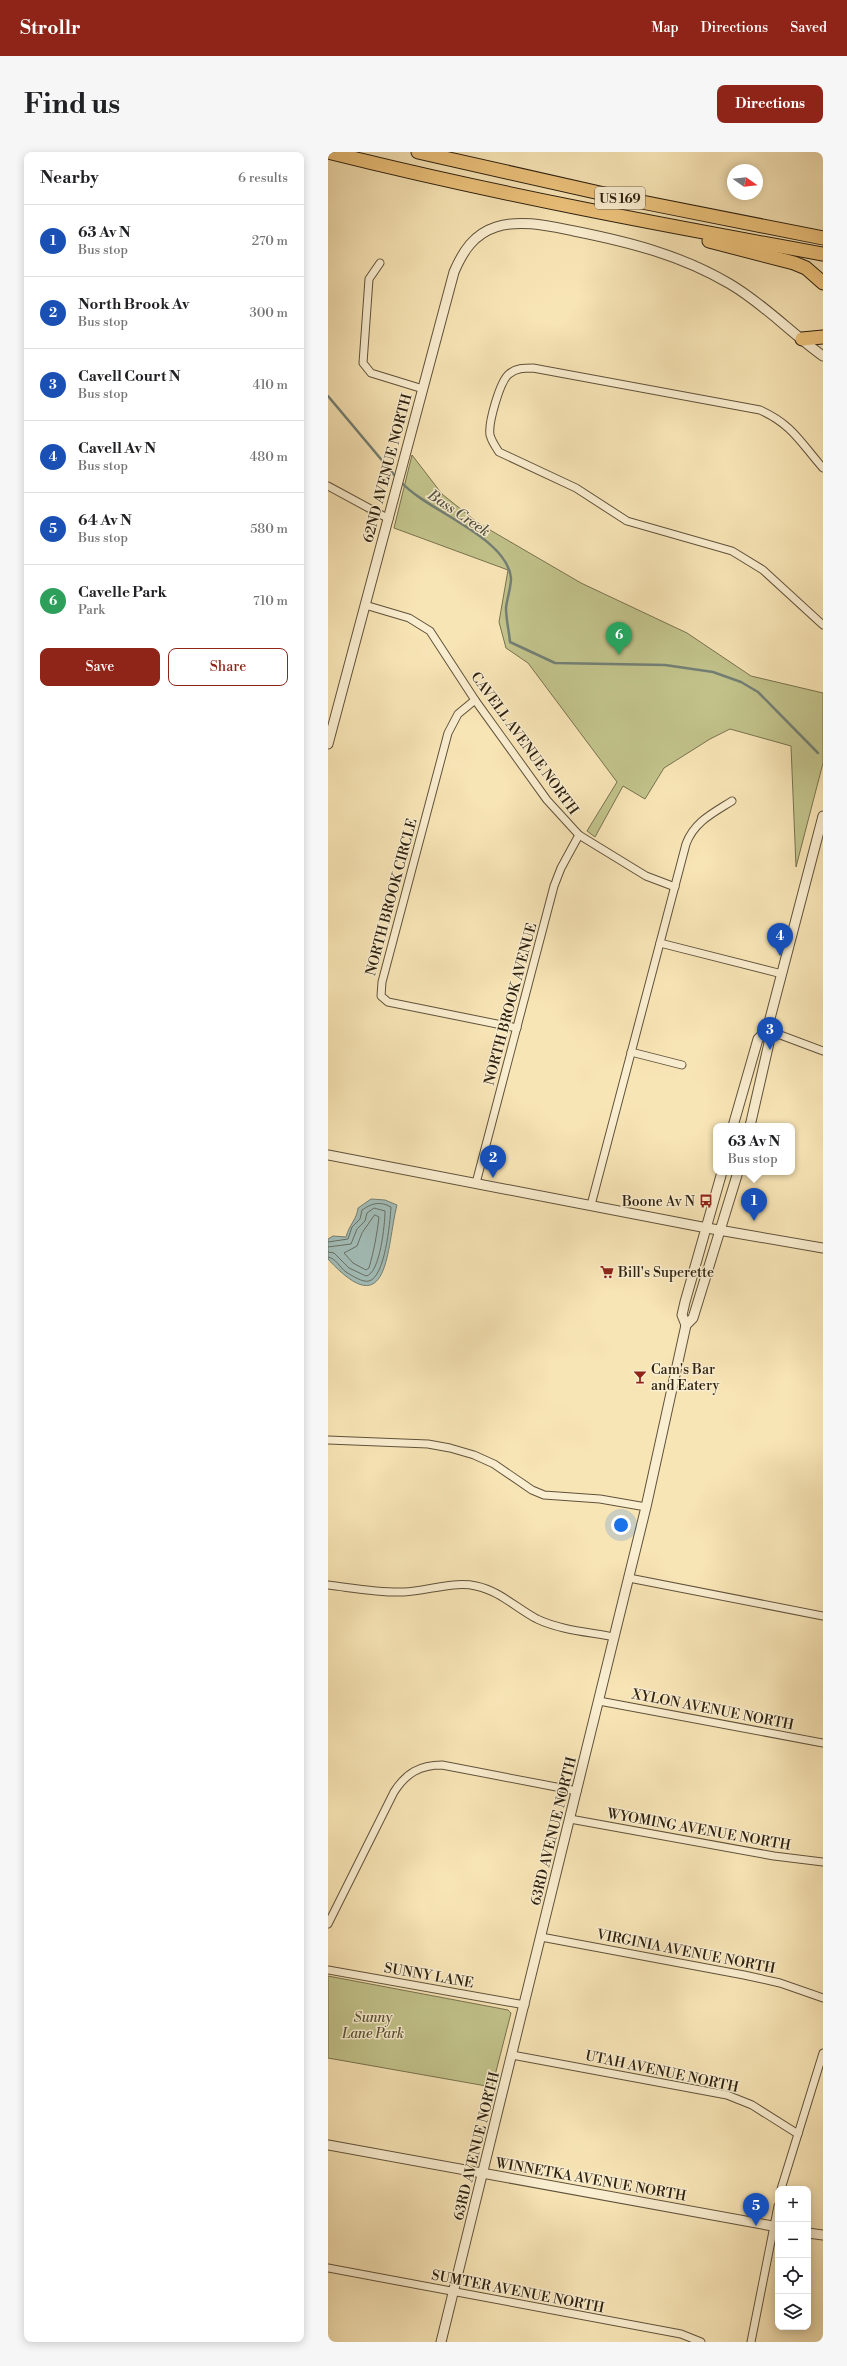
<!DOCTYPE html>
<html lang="en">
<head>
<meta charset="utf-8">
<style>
	body { margin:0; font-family:"Libre Bodoni",serif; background:#f6f6f6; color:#202124 }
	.controls { position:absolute; right:12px; bottom:12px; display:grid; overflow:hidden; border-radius:8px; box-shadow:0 2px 10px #0003 }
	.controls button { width:36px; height:36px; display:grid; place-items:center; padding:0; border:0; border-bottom:1px solid #e0e0e0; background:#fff; color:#202124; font:20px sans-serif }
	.compass { position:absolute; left:399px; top:12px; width:36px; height:36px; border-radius:50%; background:#fff; box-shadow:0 2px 10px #0003; rotate:104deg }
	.you { position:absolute; left:293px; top:1373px; width:14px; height:14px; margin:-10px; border:3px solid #fff; border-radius:50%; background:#1a73e8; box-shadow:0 0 0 6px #1a73e833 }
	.badge { display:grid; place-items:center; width:26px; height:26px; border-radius:50%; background:#8f2418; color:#fff; font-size:13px; font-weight:700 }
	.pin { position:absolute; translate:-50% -33px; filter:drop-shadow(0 1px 2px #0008) }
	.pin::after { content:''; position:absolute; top:21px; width:14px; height:12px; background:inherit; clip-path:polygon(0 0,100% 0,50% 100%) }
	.popup { position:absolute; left:385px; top:971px; width:82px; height:52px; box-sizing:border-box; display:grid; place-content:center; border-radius:8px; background:#fff; filter:drop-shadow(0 1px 3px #0005); font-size:13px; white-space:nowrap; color:#757577 }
	.popup b { font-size:15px; color:#202124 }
	.popup::after { content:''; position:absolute; left:50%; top:100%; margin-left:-8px; border:8px solid transparent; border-top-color:#fff }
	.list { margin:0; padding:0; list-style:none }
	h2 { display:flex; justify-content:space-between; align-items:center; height:52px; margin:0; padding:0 16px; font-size:17px }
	h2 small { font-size:13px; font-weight:400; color:#757577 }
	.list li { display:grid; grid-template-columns:26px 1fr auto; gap:12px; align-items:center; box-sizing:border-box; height:72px; padding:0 16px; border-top:1px solid #e0e0e0 }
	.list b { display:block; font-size:15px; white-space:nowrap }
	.list p { margin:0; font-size:13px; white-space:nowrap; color:#757577 }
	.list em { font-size:13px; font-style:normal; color:#757577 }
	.actions { display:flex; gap:8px; padding:12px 16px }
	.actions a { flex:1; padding:9px 0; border:1px solid #8f2418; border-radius:8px; text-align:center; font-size:14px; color:#8f2418 }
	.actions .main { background:#8f2418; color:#fff }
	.icon { flex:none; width:22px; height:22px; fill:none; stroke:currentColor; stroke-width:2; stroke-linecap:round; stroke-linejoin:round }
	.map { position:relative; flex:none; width:495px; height:2190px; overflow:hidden; border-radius:8px }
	header { display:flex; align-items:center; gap:24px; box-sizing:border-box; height:56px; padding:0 20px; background:#8f2418; color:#fff }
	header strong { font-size:19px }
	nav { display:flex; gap:22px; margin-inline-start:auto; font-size:14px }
	.intro { display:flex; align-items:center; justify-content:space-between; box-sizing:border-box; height:96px; padding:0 24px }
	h1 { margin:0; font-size:28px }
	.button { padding:10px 18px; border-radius:8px; background:#8f2418; color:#fff; font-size:14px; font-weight:700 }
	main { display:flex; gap:24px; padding:0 24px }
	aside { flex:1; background:#fff; border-radius:8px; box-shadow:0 2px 10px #0003 }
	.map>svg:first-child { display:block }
</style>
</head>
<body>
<header>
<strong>Strollr</strong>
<nav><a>Map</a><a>Directions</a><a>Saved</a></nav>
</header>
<div class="intro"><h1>Find us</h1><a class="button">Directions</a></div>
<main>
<aside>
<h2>Nearby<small>6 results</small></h2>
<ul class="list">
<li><span class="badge" style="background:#1a4fb4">1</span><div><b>63 Av N</b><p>Bus stop</p></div><em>270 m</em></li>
<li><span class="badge" style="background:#1a4fb4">2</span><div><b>North Brook Av</b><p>Bus stop</p></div><em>300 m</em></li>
<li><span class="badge" style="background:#1a4fb4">3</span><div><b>Cavell Court N</b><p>Bus stop</p></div><em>410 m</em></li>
<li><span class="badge" style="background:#1a4fb4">4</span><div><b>Cavell Av N</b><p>Bus stop</p></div><em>480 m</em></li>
<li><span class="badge" style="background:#1a4fb4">5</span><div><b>64 Av N</b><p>Bus stop</p></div><em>580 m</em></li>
<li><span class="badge" style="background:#2e9e5b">6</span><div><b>Cavelle Park</b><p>Park</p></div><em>710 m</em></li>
</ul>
<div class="actions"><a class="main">Save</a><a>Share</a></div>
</aside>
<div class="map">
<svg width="495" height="2190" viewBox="0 0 495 2190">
	<rect width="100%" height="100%" fill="#f8e5b6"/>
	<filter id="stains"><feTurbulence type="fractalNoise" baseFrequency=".005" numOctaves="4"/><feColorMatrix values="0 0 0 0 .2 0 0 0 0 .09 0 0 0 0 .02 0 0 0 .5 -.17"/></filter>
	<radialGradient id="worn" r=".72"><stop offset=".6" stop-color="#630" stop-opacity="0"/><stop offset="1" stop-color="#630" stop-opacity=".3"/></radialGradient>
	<!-- green -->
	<g fill="#c2c38b" stroke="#78724e">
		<polygon points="84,303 114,342 150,371 253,431 359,481 423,524 495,541 495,611 468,715 463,594 402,577 382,587 336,616 317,647 295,634 267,685 259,679 289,630 200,511 178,496 171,470 180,418 66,376"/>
		<polygon points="0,1824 180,1858 183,1861 164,1935 0,1906"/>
	</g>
	<!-- water -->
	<path fill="#a2bdb8" stroke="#737f75" d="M 43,1047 L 57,1048 L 69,1053 C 58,1096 62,1175 0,1107 L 0,1087 L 5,1084 L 18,1085 C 21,1073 29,1067 30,1056 Z"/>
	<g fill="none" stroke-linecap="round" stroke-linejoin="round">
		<!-- shore -->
		<g stroke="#686f64" stroke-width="1">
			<path d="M 47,1063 L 51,1065 C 49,1082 46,1099 41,1116 L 38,1118 L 25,1111 L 16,1101 L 29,1094 L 34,1081 Z"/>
			<path d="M 0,1090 L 20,1087 L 24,1075 L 32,1067 L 34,1058 C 44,1051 52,1049 63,1055 C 62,1071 57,1125 41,1129 C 35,1131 23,1123 18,1120 C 12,1116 8,1106 0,1105"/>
			<path d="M 0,1095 L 23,1092 L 29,1077 L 37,1069 L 39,1061 L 46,1056 L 57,1059 C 57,1072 52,1122 38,1124 L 21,1116 L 6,1101 L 0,1100"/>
		</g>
		<!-- stream -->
		<g stroke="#737f75" stroke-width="2.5">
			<polyline points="0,244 68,325"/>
			<path d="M 73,330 C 99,359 179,385 183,426 C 183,436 179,446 178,456 C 178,467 181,479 182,490 L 227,511 L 337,513 L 385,520 L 413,530 L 430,540 L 490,601"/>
		</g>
		<!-- minor casing -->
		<g stroke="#60523a" stroke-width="9">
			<g id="minor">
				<polyline points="52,111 41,127 35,211 43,221 95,237"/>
				<path d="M 495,316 C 472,290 465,273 432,258 L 205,216 C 196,216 188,216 181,222 C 172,229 160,271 162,283 C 164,290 167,294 171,300 L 248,336 L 299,369 L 404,399 L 435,418 L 495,473"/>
				<polyline points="0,334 61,367"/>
				<polyline points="37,453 81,466 102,479 147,548 219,648 251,683 318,724 347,735"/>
				<polyline points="147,548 130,562 120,581 54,830 53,844 60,850 189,876"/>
				<polyline points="332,791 454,822"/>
				<polyline points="439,878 495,899"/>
				<polyline points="303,900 354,913"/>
				<polyline points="148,1031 226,734 233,716 251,683"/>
				<path d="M 263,1053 L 358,692 C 366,670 385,661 404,649"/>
				<polyline points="0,1288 100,1292 122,1296 146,1303 166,1312 204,1338 216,1343 272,1347 318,1355"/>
				<polyline points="301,1426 495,1464"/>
				<path d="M 0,1433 C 25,1436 50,1441 76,1440 C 99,1439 125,1429 148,1434 C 172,1439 188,1456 209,1467 C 232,1478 261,1480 286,1485"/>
				<polyline points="271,1549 495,1591"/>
				<polyline points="242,1667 446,1704 495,1710"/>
				<path d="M 0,1772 L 66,1640 C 78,1621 92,1613 114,1613 L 249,1639"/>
				<polyline points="213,1785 416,1823 452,1831 495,1846"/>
				<polyline points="0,1818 197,1853"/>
				<polyline points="184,1903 399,1943 424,1953 470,1982"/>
				<polyline points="453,2037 495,1901"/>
				<polyline points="0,2116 353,2182 373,2190"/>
				<polyline points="423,2190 450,2054"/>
			</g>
		</g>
		<!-- tertiary casing -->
		<g stroke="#60523a" stroke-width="11">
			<g id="tertiary">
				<path d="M 0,592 L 126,120 C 135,99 146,82 168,75 C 193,67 221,74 246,79 C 301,90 353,103 402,132 C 436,152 463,181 495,204"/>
				<polyline points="405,974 430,887 439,878"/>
				<polyline points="422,974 441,891 439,878 495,664"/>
				<polyline points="0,1003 379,1076 495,1096"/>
				<polyline points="358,1173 354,1163 357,1150 394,1020"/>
				<polyline points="0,1993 450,2075"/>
				<polyline points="480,2081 495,2083"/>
				<polyline points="113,2190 318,1355 358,1173 365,1166 410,1020"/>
			</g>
		</g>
		<!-- motorway casing -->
		<g stroke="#2d2110" stroke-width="15">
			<g id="motorway">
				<path d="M 0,0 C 164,41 329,72 495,102"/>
				<polyline points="90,0 294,46 495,86"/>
				<polyline points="381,89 466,111 478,116 495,131"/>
				<polyline points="474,187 495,185"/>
			</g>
		</g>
		<!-- minor -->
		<use href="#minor" stroke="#faeed0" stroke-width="7"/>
		<!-- tertiary -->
		<use href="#tertiary" stroke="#faeed0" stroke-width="9"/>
		<!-- motorway -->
		<use href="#motorway" stroke="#ecc27b" stroke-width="13"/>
	</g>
	<!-- icons -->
	<defs>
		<g id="bus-bare" transform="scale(1.08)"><path d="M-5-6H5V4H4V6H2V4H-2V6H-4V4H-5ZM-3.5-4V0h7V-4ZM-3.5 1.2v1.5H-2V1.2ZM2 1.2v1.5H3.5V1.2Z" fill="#8f2418" stroke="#faeed0" stroke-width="2.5" paint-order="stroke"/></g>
		<g id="supermarket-bare" transform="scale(1.08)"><path d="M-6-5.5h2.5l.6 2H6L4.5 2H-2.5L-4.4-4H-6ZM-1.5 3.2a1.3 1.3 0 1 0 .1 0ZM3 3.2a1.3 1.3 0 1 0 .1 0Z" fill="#8f2418" stroke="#faeed0" stroke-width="2.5" paint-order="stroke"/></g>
		<g id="bar-bare" transform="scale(1.08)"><path d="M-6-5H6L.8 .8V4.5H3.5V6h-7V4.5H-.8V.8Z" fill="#8f2418" stroke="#faeed0" stroke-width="2.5" paint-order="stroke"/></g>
	</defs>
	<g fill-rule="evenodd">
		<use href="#bus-bare" x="378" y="1049"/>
		<use href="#supermarket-bare" x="279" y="1120"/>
		<use href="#bar-bare" x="312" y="1225"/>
	</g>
	<g text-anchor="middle" stroke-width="3" stroke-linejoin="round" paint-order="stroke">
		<!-- shield labels -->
		<rect fill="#faeed0" stroke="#6a5e4a" stroke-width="1" x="267" y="35" width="50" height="22" rx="3"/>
		<g font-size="13" font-weight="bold" fill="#2d2110">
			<text x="292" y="51">US 169</text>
		</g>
		<!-- street labels -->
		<g font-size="14" fill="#2d2110" stroke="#faeed0">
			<text transform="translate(59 316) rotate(-75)" y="5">62ND AVENUE NORTH</text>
			<text transform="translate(197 591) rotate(54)" y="5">CAVELL AVENUE NORTH</text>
			<text transform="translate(63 745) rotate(-75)" y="5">NORTH BROOK CIRCLE</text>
			<text transform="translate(182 852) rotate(-75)" y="5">NORTH BROOK AVENUE</text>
			<text transform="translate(385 1557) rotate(11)" y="5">XYLON AVENUE NORTH</text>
			<text transform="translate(371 1677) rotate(10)" y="5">WYOMING AVENUE NORTH</text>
			<text transform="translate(225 1679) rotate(-76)" y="5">63RD AVENUE NORTH</text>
			<text transform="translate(358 1799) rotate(11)" y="5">VIRGINIA AVENUE NORTH</text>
			<text transform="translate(101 1823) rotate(10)" y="5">SUNNY LANE</text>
			<text transform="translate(334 1919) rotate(12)" y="5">UTAH AVENUE NORTH</text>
			<text transform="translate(148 1994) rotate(-76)" y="5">63RD AVENUE NORTH</text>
			<text transform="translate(263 2027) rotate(10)" y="5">WINNETKA AVENUE NORTH</text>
			<text transform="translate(190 2139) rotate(11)" y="5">SUMTER AVENUE NORTH</text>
		</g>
		<!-- poi labels -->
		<g font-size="14" fill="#2d2110" stroke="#faeed0" text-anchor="start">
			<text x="367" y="1054" text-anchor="end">Boone Av N</text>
			<text x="290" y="1125">Bill's Superette</text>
			<text x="323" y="1222">Cam's Bar<tspan x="323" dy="16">and Eatery</tspan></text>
		</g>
		<!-- park labels -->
		<g font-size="14" font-style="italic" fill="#5a5235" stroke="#faeed0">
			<text x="45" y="1870">Sunny<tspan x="45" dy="16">Lane Park</tspan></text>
		</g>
		<!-- water labels -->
		<g font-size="15" font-style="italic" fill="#505042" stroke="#faeed0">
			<text transform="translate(131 361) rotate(34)" y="5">Bass Creek</text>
		</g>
	</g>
	<rect width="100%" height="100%" filter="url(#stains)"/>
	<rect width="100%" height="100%" fill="url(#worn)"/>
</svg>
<div class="controls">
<button>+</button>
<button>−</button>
<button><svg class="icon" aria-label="locate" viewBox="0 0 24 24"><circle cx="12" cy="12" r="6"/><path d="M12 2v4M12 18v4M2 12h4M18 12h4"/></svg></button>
<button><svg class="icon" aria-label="layers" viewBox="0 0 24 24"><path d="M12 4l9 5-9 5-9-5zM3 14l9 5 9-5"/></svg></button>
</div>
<svg class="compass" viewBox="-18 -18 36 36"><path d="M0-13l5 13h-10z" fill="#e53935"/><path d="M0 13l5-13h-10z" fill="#757577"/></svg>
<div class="you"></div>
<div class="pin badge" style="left:426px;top:1069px;background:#1a4fb4">1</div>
<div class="popup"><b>63 Av N</b>Bus stop</div>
<div class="pin badge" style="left:165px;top:1026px;background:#1a4fb4">2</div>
<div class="pin badge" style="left:442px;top:898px;background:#1a4fb4">3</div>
<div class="pin badge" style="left:452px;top:804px;background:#1a4fb4">4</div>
<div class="pin badge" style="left:428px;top:2074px;background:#1a4fb4">5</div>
<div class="pin badge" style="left:291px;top:503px;background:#2e9e5b">6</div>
</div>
</main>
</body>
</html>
